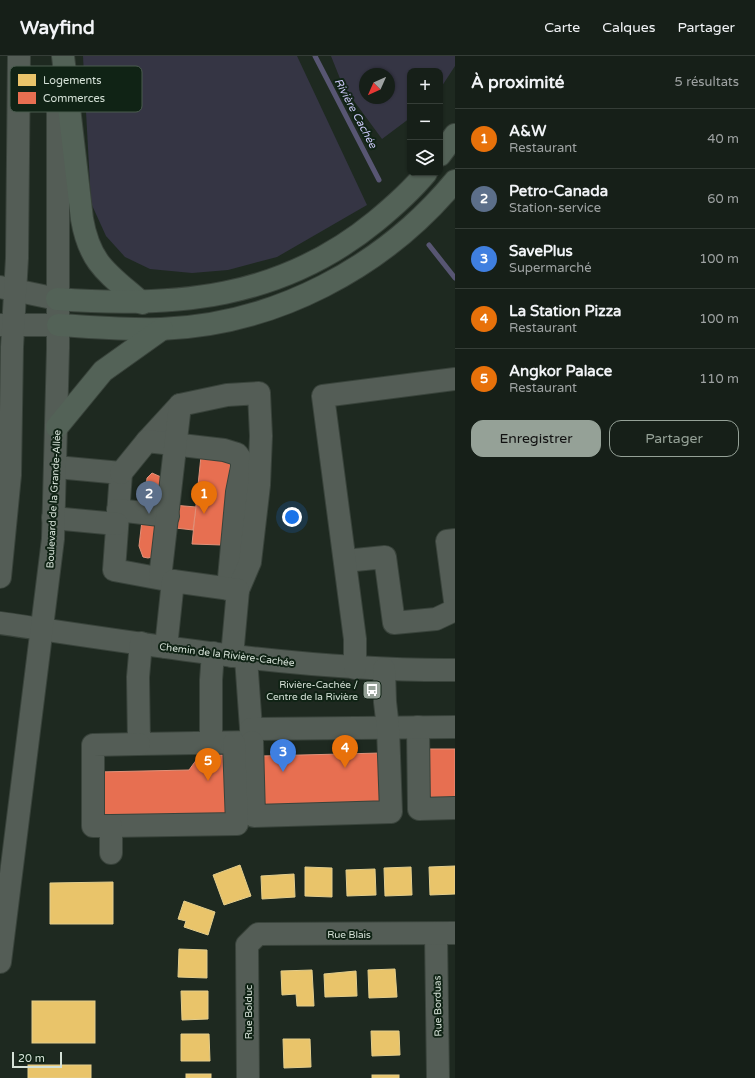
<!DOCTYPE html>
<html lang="fr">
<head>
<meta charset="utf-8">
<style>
	body { margin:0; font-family:"Varela Round",sans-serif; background:#232c25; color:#f1f3f6 }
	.controls { position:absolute; right:12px; top:12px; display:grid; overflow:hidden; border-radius:8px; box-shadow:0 1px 3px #0004 }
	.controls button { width:36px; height:36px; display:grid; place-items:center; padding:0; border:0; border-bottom:1px solid #353d37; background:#161f18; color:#f1f3f6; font:20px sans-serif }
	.compass { position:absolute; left:359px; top:12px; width:36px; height:36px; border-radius:50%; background:#161f18; box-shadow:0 1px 3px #0004; rotate:225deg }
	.scale { position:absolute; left:12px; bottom:10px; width:50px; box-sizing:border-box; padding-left:4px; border:2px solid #d5e1d7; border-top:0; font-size:11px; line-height:14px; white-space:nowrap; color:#d5e1d7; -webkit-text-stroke:3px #102315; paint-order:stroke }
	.you { position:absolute; left:292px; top:461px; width:14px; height:14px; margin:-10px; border:3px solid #fff; border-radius:50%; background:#1a73e8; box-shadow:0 0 0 6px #1a73e833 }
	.badge { display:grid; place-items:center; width:26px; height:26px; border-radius:50%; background:#95a197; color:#fff; font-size:13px; font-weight:700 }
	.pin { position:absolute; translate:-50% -33px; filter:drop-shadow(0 1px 2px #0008) }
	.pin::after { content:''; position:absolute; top:21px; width:14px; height:12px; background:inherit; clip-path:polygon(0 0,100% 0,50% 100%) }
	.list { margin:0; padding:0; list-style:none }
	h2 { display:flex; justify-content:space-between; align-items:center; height:52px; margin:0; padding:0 16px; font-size:17px }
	h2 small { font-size:13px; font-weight:400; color:#9ea2a2 }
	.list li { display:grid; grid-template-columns:26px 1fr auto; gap:12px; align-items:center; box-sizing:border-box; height:60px; padding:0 16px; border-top:1px solid #353d37 }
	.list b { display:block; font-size:15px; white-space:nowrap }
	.list p { margin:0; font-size:13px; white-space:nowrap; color:#9ea2a2 }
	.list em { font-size:13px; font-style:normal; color:#9ea2a2 }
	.actions { display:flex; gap:8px; padding:12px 16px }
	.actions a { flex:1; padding:9px 0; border:1px solid #95a197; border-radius:12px; text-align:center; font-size:14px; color:#95a197 }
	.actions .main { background:#95a197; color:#111 }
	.icon { flex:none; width:22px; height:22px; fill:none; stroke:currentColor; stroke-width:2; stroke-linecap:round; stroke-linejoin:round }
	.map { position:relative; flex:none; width:455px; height:1022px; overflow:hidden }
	header { display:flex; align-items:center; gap:24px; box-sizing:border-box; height:56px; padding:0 20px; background:#161f18; border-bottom:1px solid #353d37 }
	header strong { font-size:19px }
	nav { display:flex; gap:22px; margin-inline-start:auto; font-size:14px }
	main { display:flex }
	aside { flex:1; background:#161f18 }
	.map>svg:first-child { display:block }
</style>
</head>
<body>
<header>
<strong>Wayfind</strong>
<nav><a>Carte</a><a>Calques</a><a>Partager</a></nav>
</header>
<main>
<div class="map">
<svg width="455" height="1022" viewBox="0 0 455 1022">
	<rect width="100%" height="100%" fill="#1e2920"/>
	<!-- green -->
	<g fill="#353544" fill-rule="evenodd">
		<polygon points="83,0 297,0 367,149 277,201 228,214 192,217 150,213 125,201 106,180 91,147"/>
		<path d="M 331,0 L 455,0 L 455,10 L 440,33 L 440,15 L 410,15 L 410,62 L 382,83 L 343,30 ZM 365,18 L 389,18 L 389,42 L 365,42 Z"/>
	</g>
	<!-- homes -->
	<g fill="#e9c46a" stroke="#e3cd8b">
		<polygon points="240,809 251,840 224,849 213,819"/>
		<polygon points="455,810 455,838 430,839 429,811"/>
		<polygon points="305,811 332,812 332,841 305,840"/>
		<polygon points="411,811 412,839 385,840 384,812"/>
		<polygon points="375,813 376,839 347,840 346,814"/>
		<polygon points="294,818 295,841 262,843 261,820"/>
		<polygon points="113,826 113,868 50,868 50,827"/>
		<polygon points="184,845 215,856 208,879 184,871 186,865 178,863"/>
		<polygon points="179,893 207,894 207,922 178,921"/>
		<polygon points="395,913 397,941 369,942 368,914"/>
		<polygon points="312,914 314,950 297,950 296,938 282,939 281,915"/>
		<polygon points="356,915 357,940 325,941 324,918"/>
		<polygon points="181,935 208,935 208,963 182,964"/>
		<rect x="32" y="945" width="63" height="42"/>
		<polygon points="371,975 399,975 400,999 372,1000"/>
		<polygon points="181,978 209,978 210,1005 181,1005"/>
		<polygon points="283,983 310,983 311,1011 284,1012"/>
		<rect x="28" y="1009" width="63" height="13"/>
		<rect x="186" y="1018" width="25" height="4"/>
		<rect x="372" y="1019" width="27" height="3"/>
	</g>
	<!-- shops -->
	<g fill="#e76f51" stroke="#e29179">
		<polygon points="201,400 231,404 222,489 192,488"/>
		<polygon points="152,417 161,421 161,448 196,451 193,474 158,470 152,501 148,502 143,501 139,490 147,422"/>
		<polygon points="427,693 455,693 455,749 428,749"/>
		<polygon points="381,697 383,749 263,751 261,700"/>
		<polygon points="210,699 226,699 226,765 98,767 98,716 189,714 197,703 205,705"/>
	</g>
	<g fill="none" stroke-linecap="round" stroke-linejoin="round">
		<!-- stream -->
		<g stroke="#585673" stroke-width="5">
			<polyline points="315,0 379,124"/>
			<polyline points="429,189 455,222"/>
		</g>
		<!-- minor casing -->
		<g stroke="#39433b" stroke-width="24">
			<g id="minor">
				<polyline points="0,231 57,243"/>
				<polyline points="0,269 58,269"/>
				<polyline points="147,385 180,349"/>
				<polyline points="56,411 121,417 114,514 173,525"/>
				<polyline points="121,417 147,385 224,394 237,398 242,405 242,411 237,436 228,533"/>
				<polyline points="118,454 168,460"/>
				<polyline points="53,462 117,468"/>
				<polyline points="455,484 447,485 455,545"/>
				<polyline points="345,505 385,501 394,567 436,563 455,554"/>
				<polyline points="0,521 10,419 12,291 17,202 19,0"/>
				<polyline points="160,522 180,349 227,339 259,337 261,380 259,429 250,506 238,534"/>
				<path d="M 0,567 C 151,589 302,615 455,614"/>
				<polyline points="141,587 138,621 139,688 252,686 246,602"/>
				<polyline points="166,591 173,525 238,534 232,600"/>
				<polyline points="355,612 355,583 323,340 455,323"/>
				<polyline points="418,671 419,753 455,752"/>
				<polyline points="251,673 455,671"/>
				<polyline points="252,686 254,760 391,756 388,672 385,646 384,613"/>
				<polyline points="211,688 211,624 213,597"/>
				<polyline points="111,770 237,768 234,687"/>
				<polyline points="111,797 111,770 93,770 93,689 139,688"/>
				<polyline points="436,878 438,1022"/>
				<polyline points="0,906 53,483 58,292 58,23"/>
				<polyline points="248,1022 247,889 258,878 455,877"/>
			</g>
		</g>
		<!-- highway casing -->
		<g stroke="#39433b" stroke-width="24">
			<g id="highway">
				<path d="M 63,0 L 82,163 C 90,209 109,218 142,247"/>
				<polyline points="440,99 455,79"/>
				<path d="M 57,243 C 175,252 281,243 376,165 C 393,151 411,135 426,117"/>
				<path d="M 58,269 C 92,271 126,274 161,273 C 274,269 383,212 455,125"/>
				<polyline points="57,371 103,315 162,273"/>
			</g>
		</g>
		<!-- minor -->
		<use href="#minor" stroke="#545d56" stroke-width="22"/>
		<!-- highway -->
		<use href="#highway" stroke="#536257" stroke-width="22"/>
	</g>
	<!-- icons -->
	<defs>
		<g id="bus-square" transform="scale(1)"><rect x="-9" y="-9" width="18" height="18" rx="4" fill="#95a197" stroke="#102315"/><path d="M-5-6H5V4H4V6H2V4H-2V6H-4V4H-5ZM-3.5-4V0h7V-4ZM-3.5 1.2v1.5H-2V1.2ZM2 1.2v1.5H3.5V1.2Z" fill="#fff"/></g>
	</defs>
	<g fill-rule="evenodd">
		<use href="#bus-square" x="372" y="634"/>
	</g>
	<g text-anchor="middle" stroke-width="4" stroke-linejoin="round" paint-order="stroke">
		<!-- street labels -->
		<g font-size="10" fill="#d5e1d7" stroke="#102315">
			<text transform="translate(53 443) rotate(-87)" y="4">Boulevard de la Grande-Allée</text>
			<text transform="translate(227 598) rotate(7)" y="4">Chemin de la Rivière-Cachée</text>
			<text x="349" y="882">Rue Blais</text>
			<text transform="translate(437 950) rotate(-91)" y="4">Rue Borduas</text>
			<text transform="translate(248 956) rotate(-90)" y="4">Rue Bolduc</text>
		</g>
		<!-- poi labels -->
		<g font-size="10" fill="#d5e1d7" stroke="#102315" text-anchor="end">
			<text x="358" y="632">Rivière-Cachée /<tspan x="358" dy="12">Centre de la Rivière</tspan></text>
		</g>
		<!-- water labels -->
		<g font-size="11" font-style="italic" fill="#cdc9f9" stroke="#102315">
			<text transform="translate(356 57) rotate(62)" y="4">Rivière Cachée</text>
		</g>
	</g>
	<!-- legend -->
	<rect x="10" y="10" width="132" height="46" rx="6" fill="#102315" stroke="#4b5c4f" stroke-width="1"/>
	<rect x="18" y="18" width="18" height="12" fill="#e9c46a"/>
	<rect x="18" y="36" width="18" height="12" fill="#e76f51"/>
	<g font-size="11" fill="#d5e1d7">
		<text x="43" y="28">Logements</text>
		<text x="43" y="46">Commerces</text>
	</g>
</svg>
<div class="controls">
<button>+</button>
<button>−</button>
<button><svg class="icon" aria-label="layers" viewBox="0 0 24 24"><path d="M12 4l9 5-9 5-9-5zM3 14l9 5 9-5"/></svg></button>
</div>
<svg class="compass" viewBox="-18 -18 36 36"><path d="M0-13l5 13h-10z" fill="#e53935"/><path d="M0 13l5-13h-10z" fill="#9ea2a2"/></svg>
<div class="scale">20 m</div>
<div class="you"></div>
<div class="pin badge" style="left:204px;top:458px;background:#e8710a">1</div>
<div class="pin badge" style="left:149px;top:458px;background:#5c6f8a">2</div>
<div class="pin badge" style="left:283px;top:716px;background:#3f7fe0">3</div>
<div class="pin badge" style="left:345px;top:712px;background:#e8710a">4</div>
<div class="pin badge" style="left:208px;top:725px;background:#e8710a">5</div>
</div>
<aside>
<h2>À proximité<small>5 résultats</small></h2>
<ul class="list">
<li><span class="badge" style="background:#e8710a">1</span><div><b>A&amp;W</b><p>Restaurant</p></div><em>40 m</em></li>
<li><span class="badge" style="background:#5c6f8a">2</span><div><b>Petro-Canada</b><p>Station-service</p></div><em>60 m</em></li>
<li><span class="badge" style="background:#3f7fe0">3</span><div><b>SavePlus</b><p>Supermarché</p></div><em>100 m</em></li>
<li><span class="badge" style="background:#e8710a">4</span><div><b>La Station Pizza</b><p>Restaurant</p></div><em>100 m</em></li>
<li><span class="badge" style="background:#e8710a">5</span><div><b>Angkor Palace</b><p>Restaurant</p></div><em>110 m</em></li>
</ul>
<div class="actions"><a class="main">Enregistrer</a><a>Partager</a></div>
</aside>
</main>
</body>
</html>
